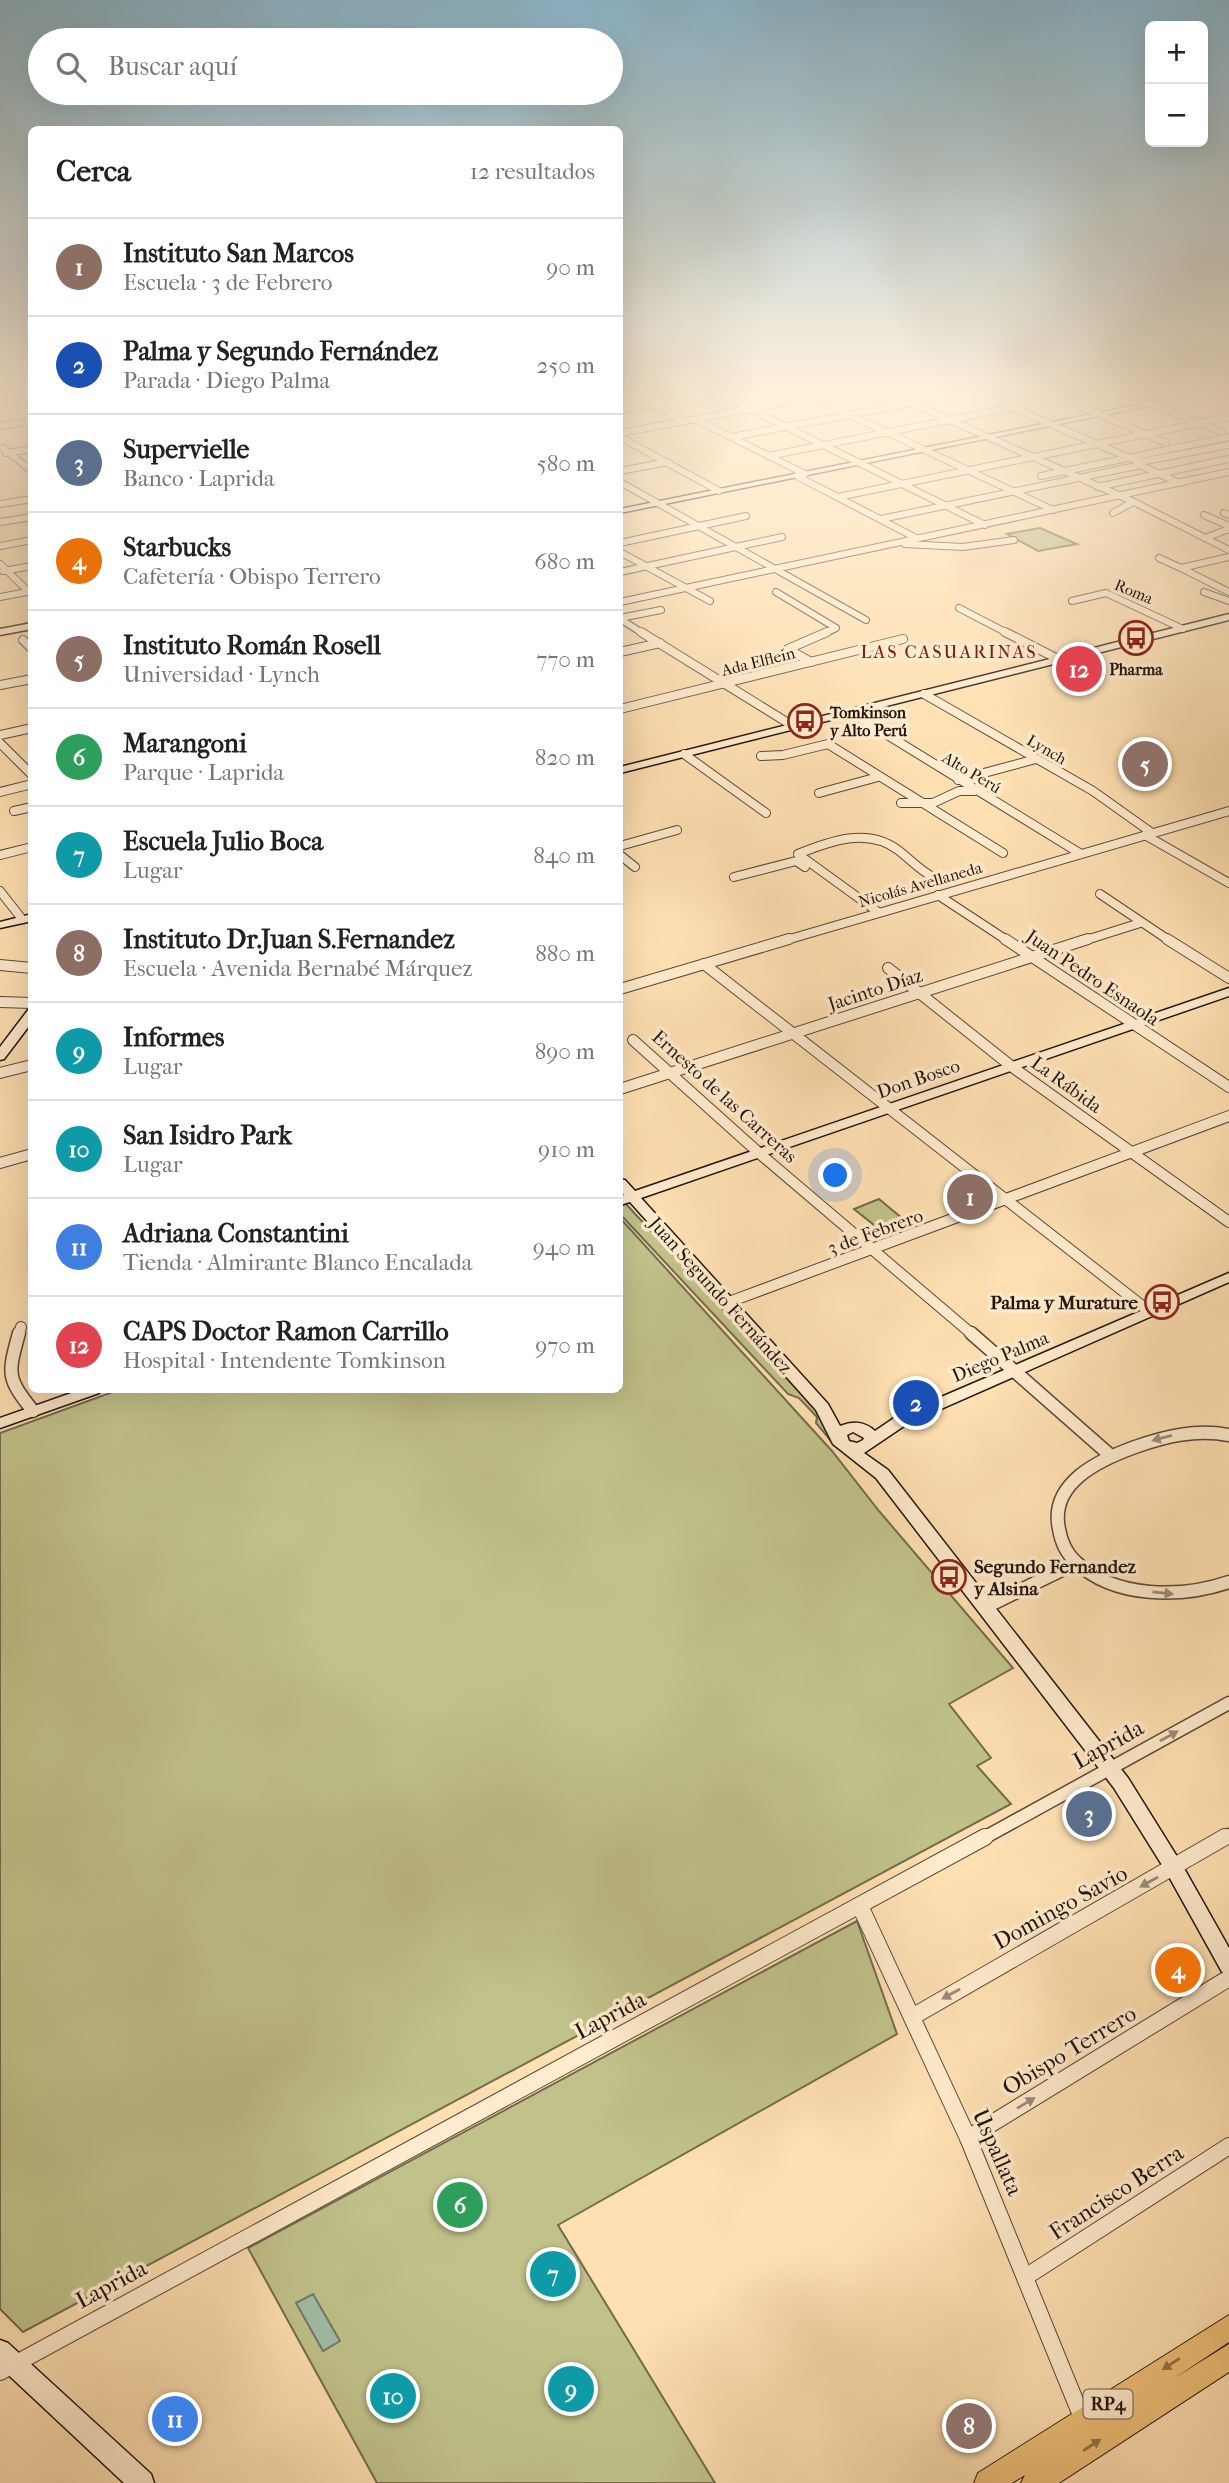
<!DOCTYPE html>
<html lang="es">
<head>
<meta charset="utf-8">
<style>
	body { margin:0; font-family:"IM FELL French Canon",serif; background:#f6f6f6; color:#222 }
	.controls { position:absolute; right:21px; top:21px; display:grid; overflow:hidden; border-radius:10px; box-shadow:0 7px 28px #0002 }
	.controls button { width:63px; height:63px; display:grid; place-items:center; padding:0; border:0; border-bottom:2px solid #e0e0e0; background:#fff; color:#222; font:35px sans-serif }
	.you { position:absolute; left:836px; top:1176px; width:24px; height:24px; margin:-18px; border:5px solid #fff; border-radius:50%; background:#1a73e8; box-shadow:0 0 0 10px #1a73e833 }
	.badge { display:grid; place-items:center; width:46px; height:46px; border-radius:50%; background:#d93025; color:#fff; font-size:23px; font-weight:700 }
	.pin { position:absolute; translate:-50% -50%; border:4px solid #fff; box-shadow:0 2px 7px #0006 }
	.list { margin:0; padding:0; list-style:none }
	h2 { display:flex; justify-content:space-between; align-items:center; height:91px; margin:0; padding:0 28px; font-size:30px }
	h2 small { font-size:23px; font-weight:400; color:#767676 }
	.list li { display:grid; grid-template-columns:46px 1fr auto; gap:21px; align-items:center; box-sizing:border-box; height:98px; padding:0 28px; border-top:2px solid #e0e0e0 }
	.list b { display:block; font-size:26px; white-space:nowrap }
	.list p { margin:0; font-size:23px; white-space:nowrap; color:#767676 }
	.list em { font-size:23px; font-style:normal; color:#767676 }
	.icon { flex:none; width:38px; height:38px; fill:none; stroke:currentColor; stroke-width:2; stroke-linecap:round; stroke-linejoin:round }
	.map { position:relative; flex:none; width:1229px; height:2483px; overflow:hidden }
	.search { position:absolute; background:#fff; box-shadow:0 7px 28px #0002; left:28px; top:28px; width:595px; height:77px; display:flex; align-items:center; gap:18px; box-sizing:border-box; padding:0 24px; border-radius:38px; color:#767676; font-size:26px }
	.panel { position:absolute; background:#fff; box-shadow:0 7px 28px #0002; left:28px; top:126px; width:595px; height:1267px; border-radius:10px }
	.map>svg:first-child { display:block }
</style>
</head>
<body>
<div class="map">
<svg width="1229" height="2483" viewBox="0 0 1229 2483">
	<rect width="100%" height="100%" fill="#ffe0b2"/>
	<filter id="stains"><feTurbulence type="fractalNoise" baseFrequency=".00286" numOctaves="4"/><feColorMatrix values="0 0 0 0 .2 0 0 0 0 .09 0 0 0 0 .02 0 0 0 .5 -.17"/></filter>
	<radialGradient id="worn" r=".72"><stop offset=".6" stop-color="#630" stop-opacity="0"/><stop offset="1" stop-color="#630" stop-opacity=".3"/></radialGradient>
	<!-- green -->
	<g fill="#c1c28b" stroke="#726c4d" stroke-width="2">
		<polygon points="1040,528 1077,544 1038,551 1007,534"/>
		<polygon points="879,1199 909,1224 884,1233 854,1209"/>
		<polygon points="626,1204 817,1411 834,1438 831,1441 816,1423 817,1417 799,1398 788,1394 620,1214 620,1205"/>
		<polygon points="620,1218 832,1451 879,1511 1013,1668 949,1704 991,1758 977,1766 1011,1804 23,2332 0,2309 0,1433 118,1390 620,1390"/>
		<polygon points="857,1921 897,2034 558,2225 715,2483 377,2483 248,2248"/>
	</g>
	<!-- water -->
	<polygon fill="#a1bda8" stroke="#6f7a6b" stroke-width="2" points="313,2294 340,2341 323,2351 296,2303"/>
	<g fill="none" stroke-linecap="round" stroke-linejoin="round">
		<!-- street-far4 casing -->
		<g stroke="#5a4838" stroke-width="8">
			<g id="street-far4">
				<polyline points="629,392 685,421"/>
				<polyline points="716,392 985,525"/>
				<polyline points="801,392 1053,510"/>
				<polyline points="887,392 1134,502 1229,550"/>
				<polyline points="976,392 1139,462 1142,466 1179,483"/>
				<polyline points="1048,392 1166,443"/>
				<polyline points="1122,392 1222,432"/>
				<polyline points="620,410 720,392"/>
				<polyline points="695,419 805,474"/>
				<polyline points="0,426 32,421"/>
				<polyline points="620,433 842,392"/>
				<polyline points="620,437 719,491"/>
				<polyline points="732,437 970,392"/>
				<polyline points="3,448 32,471"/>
				<polyline points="6,453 32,449"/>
				<polyline points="768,456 1061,398"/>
				<polyline points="1140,462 1229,445"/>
				<polyline points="620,471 667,462"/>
				<polyline points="797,476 916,538"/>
				<polyline points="1041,476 1229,437"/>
				<polyline points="620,482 866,620"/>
				<polyline points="1097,487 1229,459"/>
				<polyline points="838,497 1229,417"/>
				<polyline points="0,504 32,499"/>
				<polyline points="1113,513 1133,502"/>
				<polyline points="1224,513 1229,515"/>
				<polyline points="1204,515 1229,526"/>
				<polyline points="881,519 1141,465"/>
				<polyline points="0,522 32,517"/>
				<polyline points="1205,538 1229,529"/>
				<polyline points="620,543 746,516"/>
				<polyline points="905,544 963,547 1014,540"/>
				<polyline points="0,546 32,540"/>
				<polyline points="620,552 710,601"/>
				<polyline points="1229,557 1181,568 1229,592"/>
				<polyline points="1159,558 1181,568"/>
				<polyline points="0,564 32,595"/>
				<polyline points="3,571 32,566"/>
				<polyline points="620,572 782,537"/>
				<polyline points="776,592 836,628 823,634"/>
				<polyline points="1204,592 1229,601"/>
				<polyline points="0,597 32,591"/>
				<polyline points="1072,601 1106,593 1183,629"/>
				<polyline points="620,602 1229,472"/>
				<polyline points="959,608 1009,634"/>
				<polyline points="620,618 661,610"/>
				<polyline points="620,619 644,634"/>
			</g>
		</g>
		<!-- street-far3 casing -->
		<g stroke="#5a4838" stroke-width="10">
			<g id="street-far3">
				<polyline points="641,632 793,726"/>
				<polyline points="1005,632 1058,659"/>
				<polyline points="23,640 32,649"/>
				<polyline points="620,652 660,643"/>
				<polyline points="811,662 788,649 827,632"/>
				<polyline points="0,685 32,679"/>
				<polyline points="924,694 1093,791 1152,833"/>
				<polyline points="620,709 903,639"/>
				<polyline points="850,712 1081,854"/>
				<polyline points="0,735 32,728"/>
				<polyline points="0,743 32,775"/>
				<polyline points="684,754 766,813"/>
				<polyline points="761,756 783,755 828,744 1003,853"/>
				<polyline points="958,780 1036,759"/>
				<polyline points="0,792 32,784"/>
				<polyline points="819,793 878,777"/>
				<polyline points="901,803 933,803 959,791 975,791"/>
				<polyline points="14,811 32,807"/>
				<polyline points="1145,835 1229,883"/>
				<polyline points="620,846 677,830"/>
				<polyline points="0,855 32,847"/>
				<polyline points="620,855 635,867"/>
				<polyline points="734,877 796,861 805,867"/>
				<polyline points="0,891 22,919"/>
				<polyline points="1100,894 1170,941"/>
				<polyline points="938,895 1008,941"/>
				<path d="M 878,912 L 798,854 C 830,841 867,827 898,850 C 910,859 919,870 933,877"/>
				<polyline points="783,941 1229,811"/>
				<polyline points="1083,941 1140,923"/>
			</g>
		</g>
		<!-- street-far2 casing -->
		<g stroke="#5a4838" stroke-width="12">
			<g id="street-far2">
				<polyline points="1005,939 1229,1087"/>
				<polyline points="1167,939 1229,978"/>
				<polyline points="704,964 1150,1312"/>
				<polyline points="0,965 32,968"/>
				<polyline points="888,968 1011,1066 1229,1222"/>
				<polyline points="620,989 789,939"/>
				<polyline points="0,1002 32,1003"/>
				<polyline points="633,1040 759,1153 973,1335"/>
				<polyline points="0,1073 32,1065"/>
				<polyline points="620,1089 1088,939"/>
				<polyline points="0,1163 32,1154"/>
				<polyline points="729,1302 1229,1116"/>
				<polyline points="19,1335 21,1327"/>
			</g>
		</g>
		<!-- street-far1 casing -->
		<g stroke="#5a4838" stroke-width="15">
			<g id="street-far1">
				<path d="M 19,1333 C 8,1374 6,1377 33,1411"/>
				<polyline points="971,1333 1111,1456"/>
				<path d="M 1229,1435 C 1196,1429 1166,1436 1135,1447 C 1099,1460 1049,1483 1059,1529 C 1061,1541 1067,1554 1076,1562 C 1115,1599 1182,1598 1229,1582"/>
				<polyline points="986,1607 1076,1563"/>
				<polyline points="982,1839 1229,1703"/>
				<polyline points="1222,1839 1229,1835"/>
			</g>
		</g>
		<!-- street casing -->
		<g stroke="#5a4838" stroke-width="18">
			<g id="street">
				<polyline points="860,1906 968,2138 1083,2420"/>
				<polyline points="912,2017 1225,1837"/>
				<polyline points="968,2138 1229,1978"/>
				<polyline points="1027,2276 1229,2146"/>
				<polyline points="0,2372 985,1837"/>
			</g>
		</g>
		<!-- secondary casing -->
		<g stroke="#23150f" stroke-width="3">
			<g id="secondary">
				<polygon points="1202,392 1217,392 620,513 620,509"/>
				<polygon points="1229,614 1229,620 620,773 620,767"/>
				<polygon points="32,623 32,629 0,635 0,629"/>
				<polygon points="32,914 32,921 0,928 0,922"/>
				<path d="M 1229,988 L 1229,996 L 641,1198 L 828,1404 L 840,1426 C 853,1421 864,1421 875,1431 L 897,1416 L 1229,1273 L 1229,1282 L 907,1424 L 864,1453 L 888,1470 L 1128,1778 L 1181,1863 L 1229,1948 L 1229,1974 L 1222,1972 L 1167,1873 L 1114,1788 L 876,1478 L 833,1444 L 816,1410 L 630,1202 L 620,1205 L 620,1197 L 624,1195 L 620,1191 L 620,1179 L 625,1180 L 635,1191 ZM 853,1432 L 864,1438 L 863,1440 L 857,1443 L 849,1441 L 847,1435 Z"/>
				<polygon points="32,1009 32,1022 4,1059 0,1060 0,1047 28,1010"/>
				<polygon points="80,1390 102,1390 99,1393 0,1428 0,1418"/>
				<polygon points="0,2340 8,2343 151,2474 154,2483 124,2483 0,2367"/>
			</g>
		</g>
		<!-- primary casing -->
		<g stroke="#23150f" stroke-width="2">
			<polygon id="primary" points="1229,2315 1229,2342 1173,2379 1229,2344 1229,2372 1059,2483 1021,2483 1025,2475 1012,2483 974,2483 978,2473"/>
		</g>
		<!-- street-far4 -->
		<use href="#street-far4" stroke="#ffebcd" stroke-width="6"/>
		<!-- street-far3 -->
		<use href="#street-far3" stroke="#ffebcd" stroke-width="8"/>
		<!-- street-far2 -->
		<use href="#street-far2" stroke="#ffebcd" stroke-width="10"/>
		<!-- street-far1 -->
		<use href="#street-far1" stroke="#ffebcd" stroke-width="12"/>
		<!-- street -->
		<use href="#street" stroke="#ffebcd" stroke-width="16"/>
		<!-- secondary -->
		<use href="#secondary" fill="#ffebcd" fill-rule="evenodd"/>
		<!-- primary -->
		<use href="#primary" fill="#f0c079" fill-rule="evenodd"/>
	</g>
	<!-- one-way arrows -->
	<defs><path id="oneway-solid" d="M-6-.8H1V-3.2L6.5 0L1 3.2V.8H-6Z" transform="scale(1.75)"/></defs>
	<g fill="#9c8b78">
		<use href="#oneway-solid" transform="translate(1162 1438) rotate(165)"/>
		<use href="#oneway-solid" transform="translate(1163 1593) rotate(6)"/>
		<use href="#oneway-solid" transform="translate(1169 1736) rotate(-29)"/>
		<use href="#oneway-solid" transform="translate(1149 1882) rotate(151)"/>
		<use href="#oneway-solid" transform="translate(951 1994) rotate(151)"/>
		<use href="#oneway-solid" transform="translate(1026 2103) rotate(-31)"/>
	</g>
	<g fill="#947349">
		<use href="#oneway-solid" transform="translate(1171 2364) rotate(147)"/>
		<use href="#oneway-solid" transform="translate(1092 2445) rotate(-33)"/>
	</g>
	<!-- sky -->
	<linearGradient id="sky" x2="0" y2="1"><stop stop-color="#8bb8ce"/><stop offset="0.53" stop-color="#fff1dc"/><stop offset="1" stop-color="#fff1dc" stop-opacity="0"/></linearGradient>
	<rect width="1229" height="740" fill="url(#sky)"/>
	<!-- icons -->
	<defs>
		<g id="bus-ring" transform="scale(1.75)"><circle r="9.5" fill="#ffebcd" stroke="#8f2418" stroke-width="1.5"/><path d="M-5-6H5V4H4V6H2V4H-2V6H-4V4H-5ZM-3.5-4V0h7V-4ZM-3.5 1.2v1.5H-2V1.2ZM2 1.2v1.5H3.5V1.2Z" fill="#8f2418"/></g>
	</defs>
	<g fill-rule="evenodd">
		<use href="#bus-ring" x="1136" y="638"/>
		<use href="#bus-ring" x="805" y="721"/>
		<use href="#bus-ring" x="1162" y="1302"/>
		<use href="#bus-ring" x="949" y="1577"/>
	</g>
	<g text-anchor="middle" stroke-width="7" stroke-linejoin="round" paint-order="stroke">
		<!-- far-street labels -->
		<g font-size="16" fill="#23150f" stroke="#ffebcd">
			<text transform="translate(1134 591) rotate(23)" y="6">Roma</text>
			<text transform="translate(758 661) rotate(-14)" y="6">Ada Elflein</text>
			<text transform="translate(1047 749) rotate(30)" y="6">Lynch</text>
			<text transform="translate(972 772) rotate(31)" y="6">Alto Perú</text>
			<text transform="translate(920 884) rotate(-16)" y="6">Nicolás Avellaneda</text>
		</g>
		<!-- far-poi labels -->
		<g font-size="16" font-weight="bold" fill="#23150f" stroke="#ffebcd">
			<text x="1136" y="675">Pharma</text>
			<text x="830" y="718" text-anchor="start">Tomkinson<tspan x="830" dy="18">y Alto Perú</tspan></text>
		</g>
		<!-- far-neighbourhood labels -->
		<g font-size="18" letter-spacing="2" fill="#7a1f14" stroke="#ffebcd">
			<text x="949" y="658">LAS CASUARINAS</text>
		</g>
		<!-- shield labels -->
		<rect fill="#ffebcd" stroke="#655548" stroke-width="2" x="1083.5" y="2389.5" width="49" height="29" rx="5"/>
		<g font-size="18" font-weight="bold" fill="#23150f">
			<text x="1108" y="2410">RP4</text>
		</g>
		<!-- street labels -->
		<g font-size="19" fill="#23150f" stroke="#ffebcd">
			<text transform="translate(1093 977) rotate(34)" y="7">Juan Pedro Esnaola</text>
			<text transform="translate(875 989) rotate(-18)" y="7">Jacinto Díaz</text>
			<text transform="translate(918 1078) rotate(-19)" y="7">Don Bosco</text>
			<text transform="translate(1067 1084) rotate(36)" y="7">La Rábida</text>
			<text transform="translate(725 1096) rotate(42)" y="7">Ernesto de las Carreras</text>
			<text transform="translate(875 1231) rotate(-20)" y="7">3 de Febrero</text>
			<text transform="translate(721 1295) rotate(48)" y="7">Juan Segundo Fernández</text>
			<text transform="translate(1000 1356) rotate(-23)" y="7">Diego Palma</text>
		</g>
		<!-- poi labels -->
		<g font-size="19" font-weight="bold" fill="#23150f" stroke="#ffebcd" text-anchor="end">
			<text x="1138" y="1309">Palma y Murature</text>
			<text x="974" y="1573" text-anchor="start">Segundo Fernandez<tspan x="974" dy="22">y Alsina</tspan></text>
		</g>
		<!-- near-street labels -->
		<g font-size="23" fill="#23150f" stroke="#ffebcd">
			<text transform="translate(1108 1744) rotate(-29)" y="8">Laprida</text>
			<text transform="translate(1060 1907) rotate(-29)" y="8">Domingo Savio</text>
			<text transform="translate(610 2015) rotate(-28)" y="8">Laprida</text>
			<text transform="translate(1069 2050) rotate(-31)" y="8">Obispo Terrero</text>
			<text transform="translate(998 2152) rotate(66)" y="8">Uspallata</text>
			<text transform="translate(1116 2192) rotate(-33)" y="8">Francisco Berra</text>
			<text transform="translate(111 2284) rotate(-28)" y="8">Laprida</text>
		</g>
	</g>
	<rect width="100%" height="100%" filter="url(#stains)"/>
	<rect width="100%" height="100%" fill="url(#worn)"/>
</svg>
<div class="controls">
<button>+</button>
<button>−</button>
</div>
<div class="you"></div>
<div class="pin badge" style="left:970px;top:1197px;background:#8d6e63">1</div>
<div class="pin badge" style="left:916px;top:1403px;background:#1a4fb4">2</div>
<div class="pin badge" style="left:1089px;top:1814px;background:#5c6f8a">3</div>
<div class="pin badge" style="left:1178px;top:1970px;background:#e8710a">4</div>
<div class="pin badge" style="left:1145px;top:764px;background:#8d6e63">5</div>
<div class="pin badge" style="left:460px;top:2205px;background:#2e9e5b">6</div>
<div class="pin badge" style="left:553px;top:2274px;background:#0f9aa8">7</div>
<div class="pin badge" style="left:969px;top:2426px;background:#8d6e63">8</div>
<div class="pin badge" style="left:571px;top:2389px;background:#0f9aa8">9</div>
<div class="pin badge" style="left:393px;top:2396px;background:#0f9aa8">10</div>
<div class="pin badge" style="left:175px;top:2419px;background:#3f7fe0">11</div>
<div class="pin badge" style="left:1079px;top:669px;background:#e0444e">12</div>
<div class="search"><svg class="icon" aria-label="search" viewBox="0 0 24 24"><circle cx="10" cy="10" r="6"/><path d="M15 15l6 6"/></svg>Buscar aquí</div>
<section class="panel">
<h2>Cerca<small>12 resultados</small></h2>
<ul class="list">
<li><span class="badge" style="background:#8d6e63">1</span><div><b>Instituto San Marcos</b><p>Escuela · 3 de Febrero</p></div><em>90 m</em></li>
<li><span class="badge" style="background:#1a4fb4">2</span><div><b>Palma y Segundo Fernández</b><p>Parada · Diego Palma</p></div><em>250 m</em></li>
<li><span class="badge" style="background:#5c6f8a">3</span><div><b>Supervielle</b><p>Banco · Laprida</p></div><em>580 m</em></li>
<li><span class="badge" style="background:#e8710a">4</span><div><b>Starbucks</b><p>Cafetería · Obispo Terrero</p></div><em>680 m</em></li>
<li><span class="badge" style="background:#8d6e63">5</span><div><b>Instituto Román Rosell</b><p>Universidad · Lynch</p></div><em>770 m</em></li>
<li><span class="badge" style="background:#2e9e5b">6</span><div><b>Marangoni</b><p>Parque · Laprida</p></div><em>820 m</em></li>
<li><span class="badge" style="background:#0f9aa8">7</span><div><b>Escuela Julio Boca</b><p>Lugar</p></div><em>840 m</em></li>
<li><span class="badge" style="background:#8d6e63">8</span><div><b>Instituto Dr.Juan S.Fernandez</b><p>Escuela · Avenida Bernabé Márquez</p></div><em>880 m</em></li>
<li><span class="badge" style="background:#0f9aa8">9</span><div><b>Informes</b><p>Lugar</p></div><em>890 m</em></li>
<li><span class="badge" style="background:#0f9aa8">10</span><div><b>San Isidro Park</b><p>Lugar</p></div><em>910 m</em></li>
<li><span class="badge" style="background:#3f7fe0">11</span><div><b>Adriana Constantini</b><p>Tienda · Almirante Blanco Encalada</p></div><em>940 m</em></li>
<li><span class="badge" style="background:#e0444e">12</span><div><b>CAPS Doctor Ramon Carrillo</b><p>Hospital · Intendente Tomkinson</p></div><em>970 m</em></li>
</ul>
</section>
</div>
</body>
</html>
